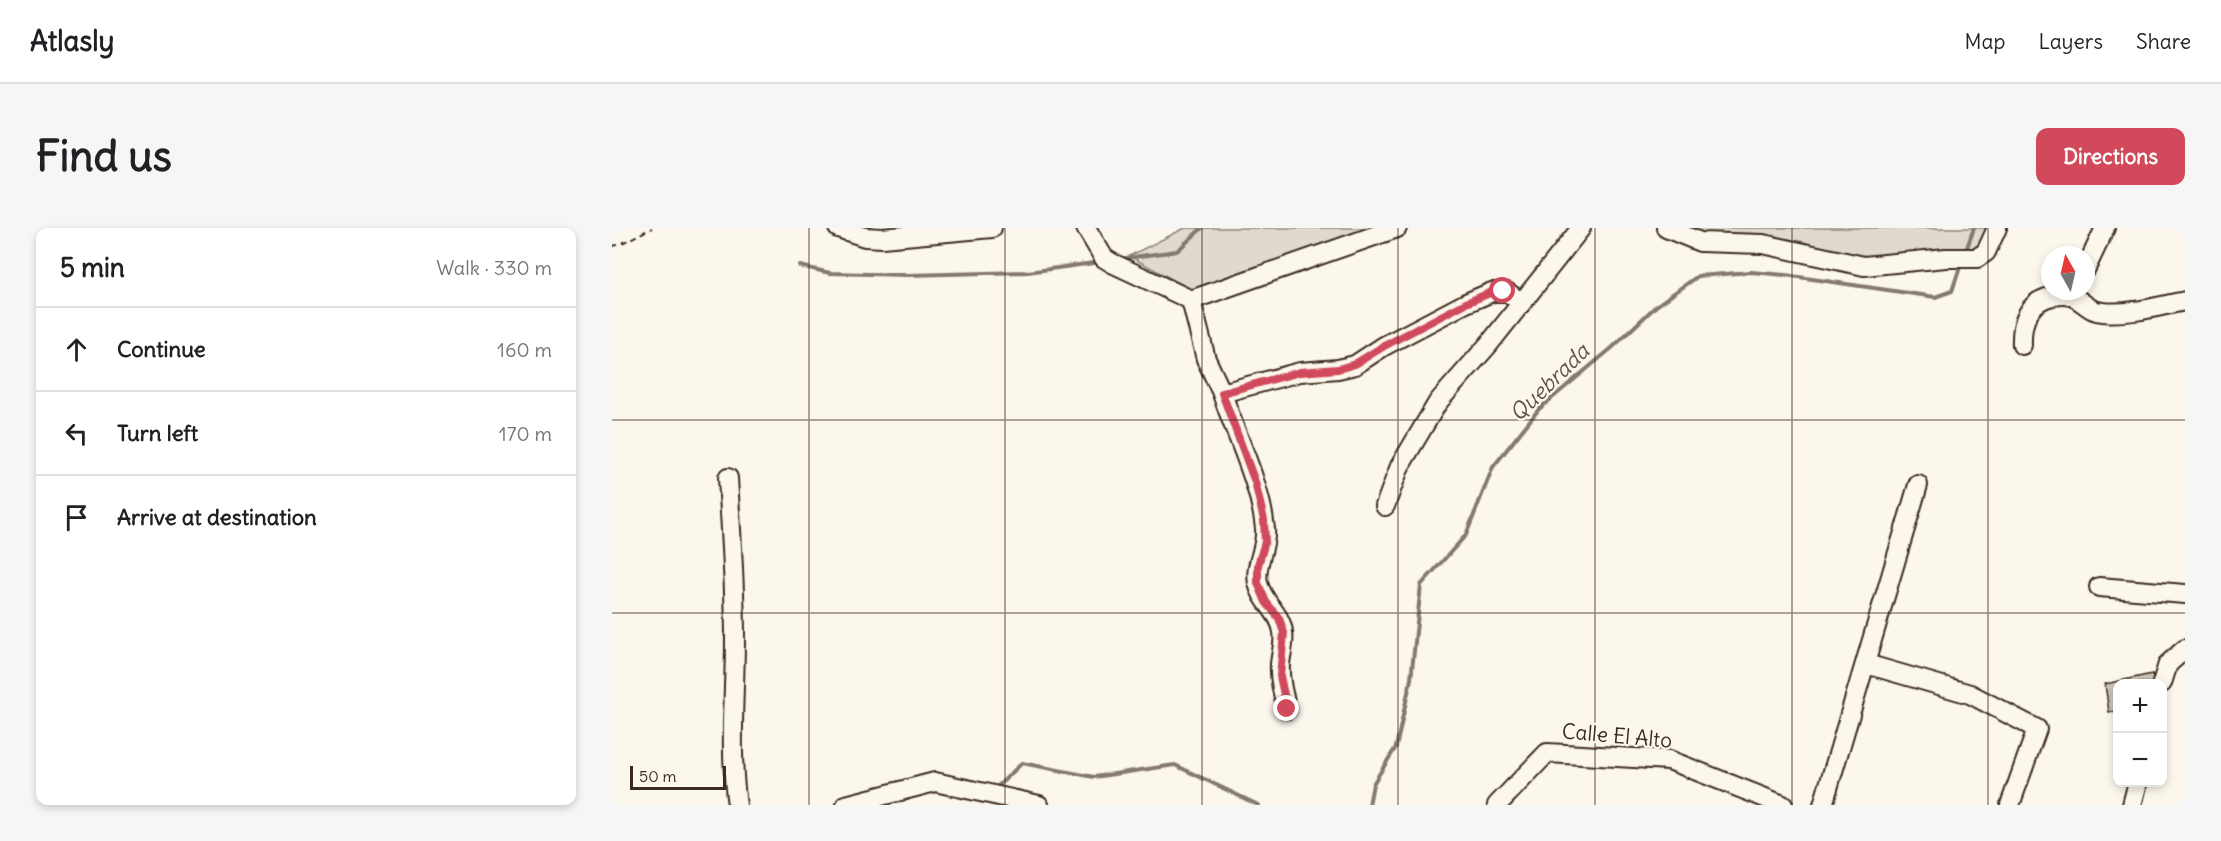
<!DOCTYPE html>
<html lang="en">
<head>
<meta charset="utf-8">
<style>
	body { margin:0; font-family:Delius,sans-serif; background:#f6f6f6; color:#202124 }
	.controls { position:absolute; right:18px; bottom:18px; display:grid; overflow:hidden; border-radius:12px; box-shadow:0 3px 9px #0003 }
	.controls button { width:54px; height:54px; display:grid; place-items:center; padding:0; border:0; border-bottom:2px solid #e0e0e0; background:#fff; color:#202124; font:30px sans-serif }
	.compass { position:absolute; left:1429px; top:18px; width:54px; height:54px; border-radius:50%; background:#fff; box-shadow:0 3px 9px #0003; rotate:352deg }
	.scale { position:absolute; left:18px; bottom:15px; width:96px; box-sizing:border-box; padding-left:6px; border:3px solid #3b2a1e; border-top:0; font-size:16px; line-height:21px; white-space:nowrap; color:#3b2a1e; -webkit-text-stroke:4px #fbf7ec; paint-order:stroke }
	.stop { position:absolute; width:18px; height:18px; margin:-14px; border:4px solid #d1495b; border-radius:50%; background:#fff }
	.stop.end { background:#d1495b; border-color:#fff; box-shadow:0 2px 6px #0008 }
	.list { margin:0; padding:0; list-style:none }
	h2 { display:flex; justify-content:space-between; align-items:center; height:78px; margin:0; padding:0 24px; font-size:26px }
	h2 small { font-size:20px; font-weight:400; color:#757577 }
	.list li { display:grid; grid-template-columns:39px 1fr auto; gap:18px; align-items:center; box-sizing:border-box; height:84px; padding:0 24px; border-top:2px solid #e0e0e0 }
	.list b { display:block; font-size:22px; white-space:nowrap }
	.list em { font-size:20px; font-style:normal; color:#757577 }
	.icon { flex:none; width:33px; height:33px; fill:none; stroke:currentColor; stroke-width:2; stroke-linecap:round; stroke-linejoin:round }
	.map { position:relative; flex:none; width:1573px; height:577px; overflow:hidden; border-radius:12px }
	header { display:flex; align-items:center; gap:36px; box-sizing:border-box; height:84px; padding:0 30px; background:#fff; border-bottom:2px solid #e0e0e0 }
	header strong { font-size:28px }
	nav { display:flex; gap:33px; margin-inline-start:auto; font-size:21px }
	.intro { display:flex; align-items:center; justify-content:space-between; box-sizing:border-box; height:144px; padding:0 36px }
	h1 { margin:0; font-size:42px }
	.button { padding:15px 27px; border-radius:12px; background:#d1495b; color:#fff; font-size:21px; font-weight:700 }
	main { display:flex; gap:36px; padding:0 36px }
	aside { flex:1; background:#fff; border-radius:12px; box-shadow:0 3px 9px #0003 }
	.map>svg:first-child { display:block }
</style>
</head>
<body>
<header>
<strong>Atlasly</strong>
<nav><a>Map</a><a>Layers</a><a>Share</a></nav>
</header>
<div class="intro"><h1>Find us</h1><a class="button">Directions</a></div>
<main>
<aside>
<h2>5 min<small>Walk · 330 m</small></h2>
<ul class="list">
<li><svg class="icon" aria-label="ahead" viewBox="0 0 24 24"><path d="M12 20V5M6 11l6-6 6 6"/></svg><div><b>Continue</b></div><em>160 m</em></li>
<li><svg class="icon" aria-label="left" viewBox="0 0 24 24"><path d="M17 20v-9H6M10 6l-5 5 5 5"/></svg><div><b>Turn left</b></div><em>170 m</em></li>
<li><svg class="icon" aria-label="arrive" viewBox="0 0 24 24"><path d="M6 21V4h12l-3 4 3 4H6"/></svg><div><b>Arrive at destination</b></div></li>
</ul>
</aside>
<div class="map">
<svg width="1573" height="577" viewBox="0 0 1573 577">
	<rect width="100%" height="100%" fill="#fbf7ec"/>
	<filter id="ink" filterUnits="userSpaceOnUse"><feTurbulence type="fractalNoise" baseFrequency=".0167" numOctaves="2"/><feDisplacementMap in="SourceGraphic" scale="12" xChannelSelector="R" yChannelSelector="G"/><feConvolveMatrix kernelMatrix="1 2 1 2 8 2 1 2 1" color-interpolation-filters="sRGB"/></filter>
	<g filter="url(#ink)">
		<!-- green -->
		<g fill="#dfd9ce" stroke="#8d8276" stroke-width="1.5">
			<polygon points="573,0 761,0 582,63 517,28"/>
			<polygon points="1075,0 1377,0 1364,20 1347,24 1252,32 1100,7"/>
		</g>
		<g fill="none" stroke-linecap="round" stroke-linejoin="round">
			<!-- stream -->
			<g stroke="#85796d" stroke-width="4">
				<polyline points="1353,25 1362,0"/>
				<polyline points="507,31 565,23 590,0"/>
				<polyline points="188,38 218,45 296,47 416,44 489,34"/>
				<polyline points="383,561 410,535 482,549 563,537 646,577"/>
				<polyline points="757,577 761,556 784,519 799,451 809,357 854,307 881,239 927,181 1001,119 1044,78 1086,48 1139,44 1173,47 1323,69 1340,63 1348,39"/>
			</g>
		</g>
		<!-- building -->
		<polygon fill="#ccc4b9" stroke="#3b2a1e" stroke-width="1.5" points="1540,446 1542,455 1506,455 1506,483 1497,484 1493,456"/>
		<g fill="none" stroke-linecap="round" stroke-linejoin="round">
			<!-- minor casing -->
			<g stroke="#3b2a1e" stroke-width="22">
				<g id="minor">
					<polyline points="226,0 253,9 270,10 380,0"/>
					<polyline points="474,0 492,30 500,35 579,72 785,0"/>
					<polyline points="1054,0 1088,14 1151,16 1252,38 1334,30 1365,30 1374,24 1385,0"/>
					<polyline points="1474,40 1493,0"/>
					<polyline points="579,72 594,131 610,165 688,144 726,141 743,137 772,118 854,75 880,64 895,64 909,74"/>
					<path d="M 1410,117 C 1409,94 1416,73 1441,68 C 1447,67 1453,66 1459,68 C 1471,72 1475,83 1491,84 C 1517,87 1547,78 1573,73"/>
					<path d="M 610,165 C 624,208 649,257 653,301 C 655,320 642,337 646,355 C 650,374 669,385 671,404 C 673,414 669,425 668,436 C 667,451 671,466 675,481"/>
					<path d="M 116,250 C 119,303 123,357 123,411 C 123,466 117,522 125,577"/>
					<polyline points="773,278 788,238 826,174 877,116 969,0"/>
					<polyline points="1487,359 1573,366"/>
					<polyline points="1254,436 1358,466 1425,501 1398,577"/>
					<polyline points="1550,455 1556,436 1573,421"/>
					<polyline points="234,577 323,554 427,577"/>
					<polyline points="885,577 935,525 1057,532 1171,577"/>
					<polyline points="1211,577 1306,257"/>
					<polyline points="1520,577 1526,554"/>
				</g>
			</g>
			<!-- path -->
			<polyline stroke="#3b2a1e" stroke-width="2" stroke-dasharray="6 4.5" stroke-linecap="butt" points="0,18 6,17 40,0"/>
			<!-- minor -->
			<use href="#minor" stroke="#fbf7ec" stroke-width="18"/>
		</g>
	</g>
	<g fill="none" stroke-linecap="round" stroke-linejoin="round" filter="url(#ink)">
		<!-- route -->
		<polyline stroke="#d1495b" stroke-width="8" points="675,481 668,448 672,405 667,390 654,374 646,355 646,337 653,314 652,292 643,254 610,165 688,144 726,141 743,136 772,118 854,75 880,64 891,63"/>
	</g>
	<!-- grid -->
	<path fill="none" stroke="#3b2a1e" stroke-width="1.5" stroke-opacity="0.55" d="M 197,0 L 197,577M 393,0 L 393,577M 590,0 L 590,577M 786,0 L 786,577M 983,0 L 983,577M 1180,0 L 1180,577M 1376,0 L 1376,577M 0,192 L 1573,192M 0,385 L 1573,385"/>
	<g text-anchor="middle" stroke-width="4.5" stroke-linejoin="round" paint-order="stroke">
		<!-- street labels -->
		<g font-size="21" fill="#3b2a1e" stroke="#fbf7ec">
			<text transform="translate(1005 508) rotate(5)" y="7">Calle El Alto</text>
		</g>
		<!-- water labels -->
		<g font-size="22" font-style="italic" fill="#605246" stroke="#fbf7ec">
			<text transform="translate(937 154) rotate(-44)" y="8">Quebrada</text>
		</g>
	</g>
</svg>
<div class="controls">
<button>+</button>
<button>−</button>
</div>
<svg class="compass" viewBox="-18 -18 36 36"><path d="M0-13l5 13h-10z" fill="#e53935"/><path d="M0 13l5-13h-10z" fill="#757577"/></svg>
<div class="scale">50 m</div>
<div class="stop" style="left:891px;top:63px"></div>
<div class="stop end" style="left:675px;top:481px"></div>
</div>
</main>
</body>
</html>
